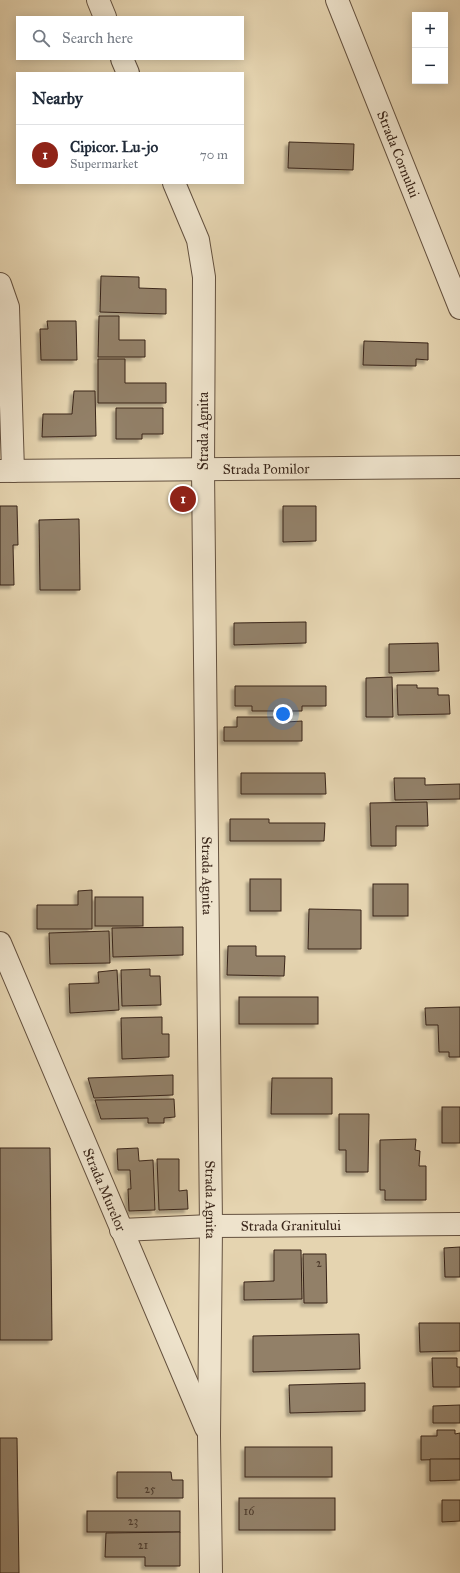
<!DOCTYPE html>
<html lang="en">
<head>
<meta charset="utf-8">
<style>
	body { margin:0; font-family:"IM FELL Great Primer",serif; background:#f6f6f7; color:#1f2937 }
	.controls { position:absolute; right:12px; top:12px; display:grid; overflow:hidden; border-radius:0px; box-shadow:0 2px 10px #0003 }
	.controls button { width:36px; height:36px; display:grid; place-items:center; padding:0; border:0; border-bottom:1px solid #e0e1e3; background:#fff; color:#1f2937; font:20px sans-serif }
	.you { position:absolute; left:283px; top:714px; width:14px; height:14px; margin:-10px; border:3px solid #fff; border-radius:50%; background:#1a73e8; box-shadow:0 0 0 6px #1a73e833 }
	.badge { display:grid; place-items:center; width:26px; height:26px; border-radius:50%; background:#8f2418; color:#fff; font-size:13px; font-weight:700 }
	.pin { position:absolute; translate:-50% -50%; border:2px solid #fff; box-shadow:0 1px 4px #0006 }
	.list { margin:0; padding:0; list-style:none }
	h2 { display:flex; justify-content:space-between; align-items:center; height:52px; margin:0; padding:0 16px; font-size:17px }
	h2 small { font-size:13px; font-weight:400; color:#747a83 }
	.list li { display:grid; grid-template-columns:26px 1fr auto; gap:12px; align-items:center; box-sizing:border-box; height:60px; padding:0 16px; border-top:1px solid #e0e1e3 }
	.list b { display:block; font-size:15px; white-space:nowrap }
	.list p { margin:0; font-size:13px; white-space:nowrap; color:#747a83 }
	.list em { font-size:13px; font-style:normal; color:#747a83 }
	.icon { flex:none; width:22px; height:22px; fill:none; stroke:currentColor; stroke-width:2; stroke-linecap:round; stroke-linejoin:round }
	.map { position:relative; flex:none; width:460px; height:1573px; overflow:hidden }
	.search { position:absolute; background:#fff; box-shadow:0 2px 10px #0003; left:16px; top:16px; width:228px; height:44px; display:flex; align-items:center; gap:10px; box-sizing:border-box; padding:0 14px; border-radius:0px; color:#747a83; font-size:15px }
	.panel { position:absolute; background:#fff; box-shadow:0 2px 10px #0003; left:16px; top:72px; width:228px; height:112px; border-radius:0px }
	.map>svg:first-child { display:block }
</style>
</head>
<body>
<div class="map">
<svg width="460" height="1573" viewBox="0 0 460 1573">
	<defs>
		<filter id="shadow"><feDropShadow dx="-3.5" dy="3.5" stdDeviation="1" flood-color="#0004"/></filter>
	</defs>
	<rect width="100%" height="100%" fill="#e5d4b0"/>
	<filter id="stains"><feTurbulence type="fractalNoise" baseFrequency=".005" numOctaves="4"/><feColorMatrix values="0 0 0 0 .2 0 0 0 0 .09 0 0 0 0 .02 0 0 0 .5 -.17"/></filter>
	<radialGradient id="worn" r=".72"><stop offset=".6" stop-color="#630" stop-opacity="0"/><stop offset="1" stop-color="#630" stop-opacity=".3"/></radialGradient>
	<!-- building -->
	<g fill="#928068" stroke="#392519" filter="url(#shadow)">
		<polygon points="289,142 354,144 353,170 288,168"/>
		<polygon points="101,276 139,277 139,288 166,289 166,314 100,312"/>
		<polygon points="99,316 119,316 119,340 145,340 145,357 98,357"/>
		<polygon points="47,321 76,321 77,360 41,360 40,329 48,329"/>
		<polygon points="364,341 428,343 428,360 416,359 416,366 363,365"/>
		<polygon points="98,359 125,359 125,383 166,383 166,403 98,403"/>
		<polygon points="74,391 95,391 96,436 42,437 43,414 72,414"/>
		<polygon points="116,408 163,408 163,434 142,434 142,439 116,439"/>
		<polygon points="0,506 17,506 18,545 13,545 14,585 0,585"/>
		<polygon points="283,506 316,506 316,541 283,542"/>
		<polygon points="79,519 80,590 40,590 39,520"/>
		<polygon points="306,622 306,643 234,645 234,623"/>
		<polygon points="438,643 439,671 389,673 389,644"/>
		<polygon points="392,677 393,717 366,717 366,678"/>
		<polygon points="397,685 417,685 417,688 438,688 438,695 449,695 450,714 398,715"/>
		<polygon points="235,686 326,686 326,706 302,706 302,711 252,711 252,706 235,706"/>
		<polygon points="237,717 287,717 287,722 302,721 302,741 224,741 224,727 237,727"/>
		<polygon points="241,773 325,773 326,794 241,794"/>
		<polygon points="394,778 425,778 425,785 460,784 460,799 395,800"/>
		<polygon points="427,802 428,826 396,826 396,846 371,846 370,803"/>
		<polygon points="230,819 269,819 269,823 325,823 324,841 230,841"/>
		<rect x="250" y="879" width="31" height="32"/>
		<rect x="373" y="884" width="35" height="32"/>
		<polygon points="92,890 92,929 37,929 37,905 78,905 78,891"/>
		<rect x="95" y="897" width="48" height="29"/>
		<polygon points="309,909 361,910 361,949 308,949"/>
		<polygon points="183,927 183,955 113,957 112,928"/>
		<polygon points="109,931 110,963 50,964 49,933"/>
		<polygon points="228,946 256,946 256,956 285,956 284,976 227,975"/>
		<polygon points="150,969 150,976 160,976 161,1005 122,1006 121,970"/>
		<polygon points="117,970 119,1010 70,1013 69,984 99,983 98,972"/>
		<rect x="239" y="997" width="79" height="27"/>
		<polygon points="460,1007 460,1057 449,1057 449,1052 439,1052 438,1025 426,1025 425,1008"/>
		<polygon points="162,1017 162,1034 169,1034 169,1057 122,1059 121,1018"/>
		<polygon points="173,1075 173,1095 94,1098 88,1078"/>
		<polygon points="272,1078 332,1078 332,1114 271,1114"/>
		<polygon points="174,1099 175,1117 164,1118 164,1123 148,1123 148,1118 101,1119 95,1100"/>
		<rect x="442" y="1107" width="18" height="36"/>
		<polygon points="339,1114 369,1114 368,1172 346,1172 346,1150 339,1150"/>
		<polygon points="416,1139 415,1150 420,1151 419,1166 426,1166 426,1200 385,1200 385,1190 380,1190 380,1140"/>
		<polygon points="0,1148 50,1148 52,1340 0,1340"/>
		<polygon points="138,1148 139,1161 153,1160 155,1210 129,1211 128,1189 131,1189 130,1170 118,1170 117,1149"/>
		<polygon points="157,1159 179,1159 179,1191 187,1190 188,1209 159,1210"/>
		<polygon points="460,1247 460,1277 445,1277 444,1248"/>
		<polygon points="274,1250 301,1250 302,1299 244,1300 244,1282 274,1281"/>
		<polygon points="303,1254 326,1254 327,1303 304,1303"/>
		<polygon points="419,1323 460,1323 460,1351 420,1352"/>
		<polygon points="359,1334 360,1369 253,1372 253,1336"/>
		<polygon points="432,1358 457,1358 457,1367 460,1367 460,1387 433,1387"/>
		<polygon points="365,1383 365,1411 290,1413 289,1385"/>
		<polygon points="460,1405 460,1423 433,1423 433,1406"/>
		<polygon points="437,1430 455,1430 455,1434 460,1433 460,1459 421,1460 421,1436 437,1436"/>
		<polygon points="0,1438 17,1438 19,1573 0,1573"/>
		<rect x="245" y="1447" width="87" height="30"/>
		<polygon points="430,1459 460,1459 460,1480 430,1481"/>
		<polygon points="117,1472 171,1472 172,1480 183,1480 183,1498 117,1498"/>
		<rect x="239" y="1498" width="96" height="32"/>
		<polygon points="442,1500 460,1500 460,1521 442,1522"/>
		<rect x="87" y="1511" width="93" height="21"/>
		<polygon points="180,1532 180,1566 145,1566 145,1557 105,1557 106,1533"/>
	</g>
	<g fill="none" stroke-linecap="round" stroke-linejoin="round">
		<!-- minor casing -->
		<g stroke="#64513f" stroke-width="24">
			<g id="minor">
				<polyline points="98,0 105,17"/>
				<path id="s1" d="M 337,0 L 460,308"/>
				<polyline points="122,59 128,73"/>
				<path id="s2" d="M 174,183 L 198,240 L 204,277 L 203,470 L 211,1226 L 209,1436 L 211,1573"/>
				<polyline points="0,284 8,307 13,471"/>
				<path id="s3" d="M 0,471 L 460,467"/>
				<path id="s4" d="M 0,943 L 206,1428"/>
				<path id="s5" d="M 121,1230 L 211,1226 L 460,1224"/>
			</g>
		</g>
		<!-- minor -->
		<use href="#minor" stroke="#eee3cc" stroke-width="22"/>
	</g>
	<g text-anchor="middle" stroke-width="3" stroke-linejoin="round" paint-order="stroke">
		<!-- number labels -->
		<g font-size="12" fill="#4f3c2d">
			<text x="319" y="1267">2</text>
			<text x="150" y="1493">25</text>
			<text x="249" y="1515">16</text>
			<text x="133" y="1525">23</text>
			<text x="143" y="1549">21</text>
		</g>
		<!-- street labels -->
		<g font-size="14" fill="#392519" stroke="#eee3cc">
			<text dy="5" stroke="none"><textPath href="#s1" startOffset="166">Strada Cornului</textPath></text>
			<text transform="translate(203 431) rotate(-90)" y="5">Strada Agnita</text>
			<text dy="5" stroke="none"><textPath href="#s3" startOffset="266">Strada Pomilor</textPath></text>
			<text dy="5" stroke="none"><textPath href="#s2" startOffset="698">Strada Agnita</textPath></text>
			<text dy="5" stroke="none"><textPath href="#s4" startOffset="268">Strada Murelor</textPath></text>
			<text dy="5" stroke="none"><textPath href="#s2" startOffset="1022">Strada Agnita</textPath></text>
			<text dy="5" stroke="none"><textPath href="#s5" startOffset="170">Strada Granitului</textPath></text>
		</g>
	</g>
	<rect width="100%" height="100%" filter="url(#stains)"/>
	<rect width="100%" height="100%" fill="url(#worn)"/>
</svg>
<div class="controls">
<button>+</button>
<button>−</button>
</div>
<div class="you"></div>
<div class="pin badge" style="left:183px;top:499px">1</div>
<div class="search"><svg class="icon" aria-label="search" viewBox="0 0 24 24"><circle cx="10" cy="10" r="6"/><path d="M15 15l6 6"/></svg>Search here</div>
<section class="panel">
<h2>Nearby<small></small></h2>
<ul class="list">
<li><span class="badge">1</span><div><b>Cipicor. Lu-jo</b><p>Supermarket</p></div><em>70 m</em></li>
</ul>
</section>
</div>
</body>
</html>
